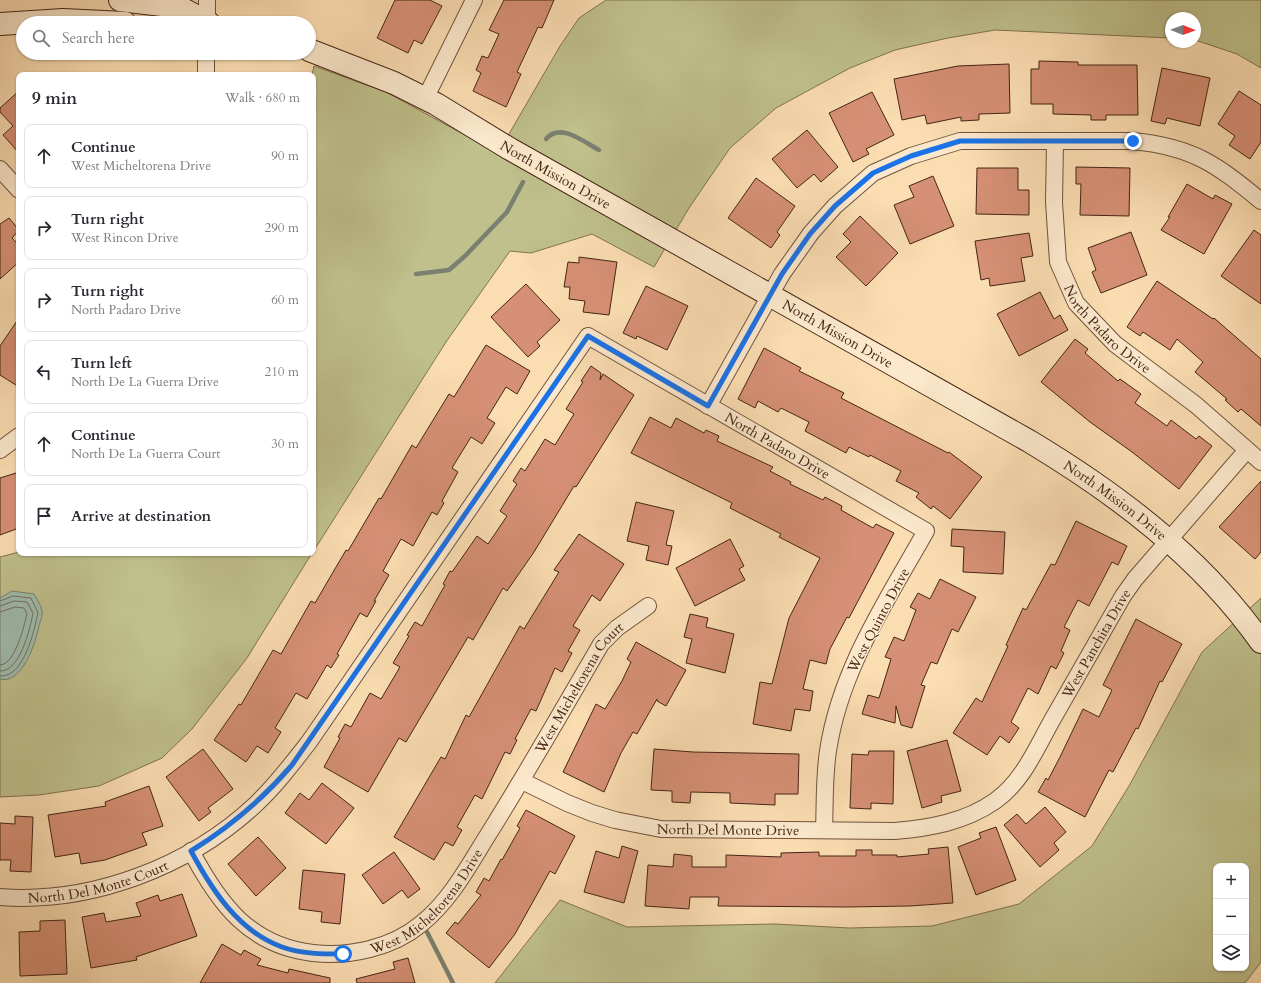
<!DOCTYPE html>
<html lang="en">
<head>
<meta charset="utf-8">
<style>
	body { margin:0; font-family:Cardo,serif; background:#f7f7f7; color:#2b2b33 }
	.controls { position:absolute; right:12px; bottom:12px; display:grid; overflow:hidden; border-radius:8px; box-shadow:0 1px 3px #0004 }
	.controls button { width:36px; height:36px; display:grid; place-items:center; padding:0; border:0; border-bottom:1px solid #e1e1e2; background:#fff; color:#2b2b33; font:20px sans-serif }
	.compass { position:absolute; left:1165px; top:12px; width:36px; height:36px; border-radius:50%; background:#fff; box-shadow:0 1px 3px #0004; rotate:91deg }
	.stop { position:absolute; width:12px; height:12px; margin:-9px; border:3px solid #1a73e8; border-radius:50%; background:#fff }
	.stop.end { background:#1a73e8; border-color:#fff; box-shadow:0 1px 4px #0008 }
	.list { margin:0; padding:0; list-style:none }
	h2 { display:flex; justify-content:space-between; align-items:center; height:52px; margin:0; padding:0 16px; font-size:17px }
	h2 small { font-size:13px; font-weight:400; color:#7c7c81 }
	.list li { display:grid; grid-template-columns:26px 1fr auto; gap:12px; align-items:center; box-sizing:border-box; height:64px; margin:0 8px 8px; padding:0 8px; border:1px solid #e1e1e2; border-radius:8px }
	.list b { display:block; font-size:15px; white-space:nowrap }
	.list p { margin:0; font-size:13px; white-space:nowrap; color:#7c7c81 }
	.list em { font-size:13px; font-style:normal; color:#7c7c81 }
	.icon { flex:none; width:22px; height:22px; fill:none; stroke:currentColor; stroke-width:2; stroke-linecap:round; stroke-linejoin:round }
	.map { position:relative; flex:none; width:1261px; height:983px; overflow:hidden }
	.search { position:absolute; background:#fff; box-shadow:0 1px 3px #0004; left:16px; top:16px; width:300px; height:44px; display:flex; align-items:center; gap:10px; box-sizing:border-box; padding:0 14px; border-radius:22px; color:#7c7c81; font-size:15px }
	.panel { position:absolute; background:#fff; box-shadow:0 1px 3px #0004; left:16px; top:72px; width:300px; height:484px; border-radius:8px }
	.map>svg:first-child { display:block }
</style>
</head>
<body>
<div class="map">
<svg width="1261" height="983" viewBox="0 0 1261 983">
	<rect width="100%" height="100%" fill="#fbddb2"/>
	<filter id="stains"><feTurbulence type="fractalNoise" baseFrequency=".005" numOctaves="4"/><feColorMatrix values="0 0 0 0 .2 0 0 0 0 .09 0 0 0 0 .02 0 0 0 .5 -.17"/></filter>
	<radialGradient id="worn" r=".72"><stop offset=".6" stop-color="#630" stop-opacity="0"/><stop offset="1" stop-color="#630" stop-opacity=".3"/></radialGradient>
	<!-- green -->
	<g fill="#bfc08c" stroke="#827250" fill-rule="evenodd">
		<polygon points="606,0 1261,0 1261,68 1237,54 1195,40 1195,18 1171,18 1171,38 995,30 948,38 895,50 850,68 776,108 730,148 689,208 654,267 592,234 531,253 510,251 446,342 313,552 312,75 314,66 386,92 498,153 560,46 579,18"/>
		<polygon points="19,552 19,553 312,553 247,658 192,729 162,758 99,786 39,795 0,797 0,557"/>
		<path d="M 1261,598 L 1261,962 L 1245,983 L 495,983 L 560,900 L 627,927 L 775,924 L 849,928 L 932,926 L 1019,904 L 1092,846 L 1129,786 L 1202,652 ZM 1216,866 L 1246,866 L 1246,968 L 1216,968 Z"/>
	</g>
	<!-- water -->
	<path fill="#9fbcad" stroke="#7b8070" d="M 12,591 L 34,594 C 37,599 41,605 42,611 C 43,615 40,622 39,626 C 36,642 22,685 0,679 L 0,598 Z"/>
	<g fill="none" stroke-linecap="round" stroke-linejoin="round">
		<!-- shore -->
		<g stroke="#727060" stroke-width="1">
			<path d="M 0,601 L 13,596 L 31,598 L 38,613 C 34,631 24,678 0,676"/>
			<path d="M 0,606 L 14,601 L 27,602 L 33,613 C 30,629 20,672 0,671"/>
			<path d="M 0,612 L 15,607 L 24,608 L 27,614 C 24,626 15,665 0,665"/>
		</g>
		<!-- stream -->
		<g stroke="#7b8070" stroke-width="4.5">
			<path d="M 546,139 C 560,122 584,142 599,150"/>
			<polyline points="416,274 449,270 465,256 507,212 523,182"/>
			<polyline points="427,932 453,983"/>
		</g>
	</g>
	<!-- building -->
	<g fill="#d69075" stroke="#452514">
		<polygon points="395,0 430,0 442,6 422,44 414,40 408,53 377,38"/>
		<polygon points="504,0 554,0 542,28 538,27 517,72 521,74 506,107 473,91 481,73 476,70 482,56 488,58 499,34 489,30"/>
		<polygon points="1039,61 1078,62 1078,65 1137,65 1138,115 1106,115 1106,120 1091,120 1091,115 1053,114 1053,104 1031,104 1031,69 1039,69"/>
		<polygon points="1009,64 1010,113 979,114 979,120 961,121 961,117 927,124 925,115 902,120 894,79 958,66"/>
		<polygon points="1162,68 1210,78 1200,126 1167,118 1165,124 1151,121"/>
		<polygon points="19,91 19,153 3,135 13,126 0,112 0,108"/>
		<polygon points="1239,91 1261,105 1261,142 1250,159 1229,145 1235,136 1218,124"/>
		<polygon points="872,92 894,135 866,149 869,154 853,162 829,113"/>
		<polygon points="807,130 838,167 821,182 814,174 797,188 772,159"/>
		<polygon points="1076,167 1130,168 1129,216 1080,215 1081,184 1076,184"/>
		<polygon points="977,168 1018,168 1018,190 1029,190 1029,215 976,214"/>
		<polygon points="933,176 954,226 910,244 894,205 914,197 909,186"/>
		<polygon points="756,178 795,206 777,232 780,235 771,248 728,218"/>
		<polygon points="1187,184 1213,199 1215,195 1232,204 1204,254 1161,230 1170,217 1168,217"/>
		<polygon points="860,216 898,253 866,286 836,257 851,242 843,234"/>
		<polygon points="9,218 19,230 12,238 19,245 19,262 0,279 0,224"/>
		<polygon points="1254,230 1261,235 1261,304 1221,276"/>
		<polygon points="1131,232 1147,275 1101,293 1092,272 1096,270 1088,248"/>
		<polygon points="1029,233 1033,256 1021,258 1025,281 990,286 989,278 981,280 975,241"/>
		<polygon points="579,257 617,262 609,315 583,312 585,301 569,299 570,287 564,287 568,262 579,263"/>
		<polygon points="1157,281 1213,319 1214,318 1261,359 1261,426 1241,409 1238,412 1225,400 1227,399 1195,372 1203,362 1177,339 1170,350 1143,332 1140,336 1127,327"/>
		<polygon points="526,284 560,320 537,342 540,346 528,357 491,317"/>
		<polygon points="646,286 688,306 667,350 637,336 636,339 623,333"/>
		<polygon points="1040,292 1054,319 1060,315 1068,330 1019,356 997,314"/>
		<polygon points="19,318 19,387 0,375 0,346"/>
		<polygon points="1075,339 1088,349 1085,353 1118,381 1120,379 1141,394 1135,403 1167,426 1171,420 1196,439 1199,436 1212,446 1179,489 1132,452 1090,422 1041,382"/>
		<polygon points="486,345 530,371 517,394 506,387 487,418 495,423 482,444 471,437 452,468 458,472 442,501 444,503 437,515 432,512 413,546 401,539 383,571 389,575 374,601 376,601 367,617 360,613 337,654 339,655 331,668 327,665 307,699 296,693 275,728 281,732 268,753 257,746 246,762 214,740 239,704 241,705 273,650 281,654 311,601 315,603 346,550 348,551 379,498 381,499 412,445 416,448 449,394 454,397"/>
		<polygon points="764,348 801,368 799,371 844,393 841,398 948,453 949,452 982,477 950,519 933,506 931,509 916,497 919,493 896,481 901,471 870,455 869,457 849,447 846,453 805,431 809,422 781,408 778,412 758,401 755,408 738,399"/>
		<polygon points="591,366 601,373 600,380 603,374 634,395 576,487 574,486 534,552 507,591 503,588 473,640 468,637 406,742 399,738 368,792 324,767 340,738 338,737 345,724 351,727 370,693 381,699 400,667 393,663 409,636 407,635 415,622 422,626 445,585 443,584 450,571 452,572 477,536 488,544 507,516 500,511 517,484 513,481 521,468 525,471 545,439 555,445 574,414 566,409 583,382 581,381"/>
		<polygon points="650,417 671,428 676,418 704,433 706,430 719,436 717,441 773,467 770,471 791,482 790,484 823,500 825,497 842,506 841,510 873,528 876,524 894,533 849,618 847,617 830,649 826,664 810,660 803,689 813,691 810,711 795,709 791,731 753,724 760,682 772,684 789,618 820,558 779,537 781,534 730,508 732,503 631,453"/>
		<polygon points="16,473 19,481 19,528 0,535 0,478"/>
		<polygon points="1261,481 1261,552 1255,559 1219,527"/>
		<polygon points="636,502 674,511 666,545 672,546 668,565 646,560 649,546 627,541"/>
		<polygon points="1076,521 1127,546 1118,565 1112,562 1089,606 1078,600 1064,627 1070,630 1061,651 1064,653 1056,669 1051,666 1038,694 1028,688 1011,722 1019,728 1009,743 1000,736 987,755 953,733 976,698 982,702 1008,646 1006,645 1023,608 1026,610 1051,564 1055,565"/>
		<polygon points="952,529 1005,532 1003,574 963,572 964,547 951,546"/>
		<polygon points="579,534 624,564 600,601 592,595 573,626 580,630 568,651 572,653 562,672 555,668 536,711 531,709 515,739 517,740 510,754 505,752 482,799 475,795 457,827 462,830 453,846 445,842 434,860 394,837 441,757 445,759 466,715 469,717 520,626 524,629 559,572 554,570"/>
		<polygon points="730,539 744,566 739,569 745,580 695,606 676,568"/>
		<polygon points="940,579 976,597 958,632 952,629 937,664 931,662 921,685 925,686 912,728 901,725 896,706 895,723 862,714 868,695 879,698 891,659 885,657 894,637 904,641 916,610 910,607 918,593 930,599"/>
		<polygon points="690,614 708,618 706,627 734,634 725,673 686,663 692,639 684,637"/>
		<polygon points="1136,619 1182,644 1162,682 1160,681 1138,729 1136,728 1113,772 1109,770 1085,817 1038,792 1046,778 1048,780 1060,757 1083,709 1099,717 1112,690 1103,685"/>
		<polygon points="636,642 686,670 666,706 657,701 657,699 637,734 633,732 621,753 604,792 563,772 596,704 605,709 622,681 631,662 627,659"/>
		<polygon points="947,740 961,791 941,796 942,802 922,808 907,751"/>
		<polygon points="203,749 233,789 208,808 211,812 199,821 166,777"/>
		<polygon points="654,749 693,752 799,754 798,794 775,794 775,805 730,803 730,793 691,792 690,803 672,802 672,791 651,790"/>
		<polygon points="869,751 894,751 893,804 871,803 871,809 850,808 852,754 868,755"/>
		<polygon points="322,783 354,808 326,844 285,813 300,793 309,800"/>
		<polygon points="149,786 163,826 142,833 147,845 105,860 81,864 79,853 55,857 48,815 106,806 105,802"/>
		<polygon points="1045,807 1066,832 1054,843 1059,850 1040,867 1004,825 1017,814 1026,824"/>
		<polygon points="526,810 575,836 555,874 550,871 515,934 489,968 446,933 455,922 458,924 481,895 476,892 484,878 489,881 501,859 502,860 520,828 517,826"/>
		<polygon points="15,816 33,817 31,872 10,871 11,860 0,860 0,823 15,824"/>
		<polygon points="996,827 1016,880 976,895 958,847 981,838 979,833"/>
		<polygon points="258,837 286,868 256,896 228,864"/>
		<polygon points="622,846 638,851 624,903 584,892 596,851 619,858"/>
		<polygon points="948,847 953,903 910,906 846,907 718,906 719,897 690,897 689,909 645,906 648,865 673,867 674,854 692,856 692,867 726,867 726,855 781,857 781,853 819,852 819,856 856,856 856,850 872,850 872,855 897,855 897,857 929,854 928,849"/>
		<polygon points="394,852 420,889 408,898 402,890 383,904 362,875"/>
		<polygon points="303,870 345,874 340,924 321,922 322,912 299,909"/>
		<polygon points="182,894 197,936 136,957 137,960 91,968 82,917 104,913 106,922 141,916 136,903 158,895 160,901"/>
		<polygon points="65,920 67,974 20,976 19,932 40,931 40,921"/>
		<polygon points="222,944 241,955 244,950 261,959 257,965 288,973 289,969 330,978 330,983 200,983"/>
		<polygon points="408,958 415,983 357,983 356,979 395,969 393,962"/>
	</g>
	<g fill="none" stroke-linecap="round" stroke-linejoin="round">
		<!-- street casing -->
		<g stroke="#72533c" stroke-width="18">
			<g id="street">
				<polyline points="207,23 207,0"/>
				<polyline points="206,75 206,53"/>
				<polyline points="425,99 474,0"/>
				<path id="s1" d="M 1055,142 L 1054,202 L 1058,262 L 1076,303 L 1115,344 L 1196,405 L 1261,462"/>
				<polyline points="0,169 19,190"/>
				<path d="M 708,406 L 782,274 L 811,233 L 835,206 L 873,173 L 911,156 L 960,141 L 1133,141 C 1193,147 1216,164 1261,201"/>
				<polyline points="0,450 19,436"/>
				<path id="s2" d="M 522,781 L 567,803 L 592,813 L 615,820 L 661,829 L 895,831 C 930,828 965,822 995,801 C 1024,781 1038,744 1055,715 C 1078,675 1101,635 1123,596 L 1135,579 L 1247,450"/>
				<path id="s3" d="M 191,851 C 219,904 250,946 313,953 C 350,957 392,948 421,924 C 452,899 470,863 491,830 C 529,769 565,706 601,644 L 617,628 L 648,606"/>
				<path id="s4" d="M 0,897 C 91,904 189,867 256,804 C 276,785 292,764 309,742 L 588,336 L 926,531 C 886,602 840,670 828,751 C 824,777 825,804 824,830"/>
			</g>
		</g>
		<!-- secondary casing -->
		<g stroke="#452514" stroke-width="24">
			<g id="secondary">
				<polyline points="120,0 179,7 209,23"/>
				<polyline points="0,24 63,20 125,23"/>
				<path id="s5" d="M 309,50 L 394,83 L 436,104 L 510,149 L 1029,441 C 1117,494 1201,557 1261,642"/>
			</g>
		</g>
		<!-- street -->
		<use href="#street" stroke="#fce9cd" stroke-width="16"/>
		<!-- secondary -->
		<use href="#secondary" stroke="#fce9cd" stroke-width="22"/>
	</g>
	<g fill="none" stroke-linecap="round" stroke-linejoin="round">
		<!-- route -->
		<path stroke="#1a73e8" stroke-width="5" d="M 343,954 C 323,954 301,954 282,947 C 238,931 212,890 191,851 C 230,827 262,800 292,765 L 588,336 L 708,406 L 782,274 L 810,234 L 835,206 L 873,173 L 911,156 L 960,141 L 1133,141"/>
	</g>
	<g text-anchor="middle" stroke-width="3" stroke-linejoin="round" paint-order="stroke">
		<!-- street labels -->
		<g font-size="14" fill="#452514" stroke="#fce9cd">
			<text dy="5" stroke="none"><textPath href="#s5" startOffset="277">North Mission Drive</textPath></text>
			<text dy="5" stroke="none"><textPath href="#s1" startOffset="205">North Padaro Drive</textPath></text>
			<text dy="5" stroke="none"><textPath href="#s5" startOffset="601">North Mission Drive</textPath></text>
			<text dy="5" stroke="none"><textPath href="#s4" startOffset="1073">North Padaro Drive</textPath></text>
			<text dy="5" stroke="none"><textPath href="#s5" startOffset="925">North Mission Drive</textPath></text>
			<text transform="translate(878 620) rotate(-62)" y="5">West Quinto Drive</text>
			<text dy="5" stroke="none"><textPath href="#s2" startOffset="676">West Panchita Drive</textPath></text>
			<text dy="5" stroke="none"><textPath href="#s3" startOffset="567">West Micheltorena Court</textPath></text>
			<text dy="5" stroke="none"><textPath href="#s2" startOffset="215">North Del Monte Drive</textPath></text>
			<text dy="5" stroke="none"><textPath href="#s4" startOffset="100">North Del Monte Court</textPath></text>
			<text dy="5" stroke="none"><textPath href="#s3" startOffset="300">West Micheltorena Drive</textPath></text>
		</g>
	</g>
	<rect width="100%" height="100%" filter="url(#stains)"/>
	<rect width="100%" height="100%" fill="url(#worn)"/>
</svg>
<div class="controls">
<button>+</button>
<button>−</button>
<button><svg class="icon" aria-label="layers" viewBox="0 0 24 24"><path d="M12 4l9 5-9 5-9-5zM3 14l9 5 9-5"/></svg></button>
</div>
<svg class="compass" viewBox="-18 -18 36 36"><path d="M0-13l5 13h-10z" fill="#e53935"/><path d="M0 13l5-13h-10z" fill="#7c7c81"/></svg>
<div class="stop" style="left:343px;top:954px"></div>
<div class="stop end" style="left:1133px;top:141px"></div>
<div class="search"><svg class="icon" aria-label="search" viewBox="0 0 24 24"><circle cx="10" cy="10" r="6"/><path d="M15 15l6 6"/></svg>Search here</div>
<section class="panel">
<h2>9 min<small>Walk · 680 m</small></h2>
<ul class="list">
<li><svg class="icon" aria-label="ahead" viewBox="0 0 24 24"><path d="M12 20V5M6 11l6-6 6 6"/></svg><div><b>Continue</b><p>West Micheltorena Drive</p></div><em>90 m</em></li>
<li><svg class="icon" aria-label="right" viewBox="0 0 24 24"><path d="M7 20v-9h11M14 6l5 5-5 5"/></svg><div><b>Turn right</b><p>West Rincon Drive</p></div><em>290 m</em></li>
<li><svg class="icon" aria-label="right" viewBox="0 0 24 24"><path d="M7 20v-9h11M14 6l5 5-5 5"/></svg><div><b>Turn right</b><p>North Padaro Drive</p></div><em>60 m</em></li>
<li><svg class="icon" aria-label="left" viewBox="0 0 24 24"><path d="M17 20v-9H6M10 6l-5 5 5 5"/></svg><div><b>Turn left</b><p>North De La Guerra Drive</p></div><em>210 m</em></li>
<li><svg class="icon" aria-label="ahead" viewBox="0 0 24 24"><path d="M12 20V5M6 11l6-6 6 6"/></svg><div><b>Continue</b><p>North De La Guerra Court</p></div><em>30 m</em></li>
<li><svg class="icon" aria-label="arrive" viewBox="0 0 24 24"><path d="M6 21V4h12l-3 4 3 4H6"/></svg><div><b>Arrive at destination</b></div></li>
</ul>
</section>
</div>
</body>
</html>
